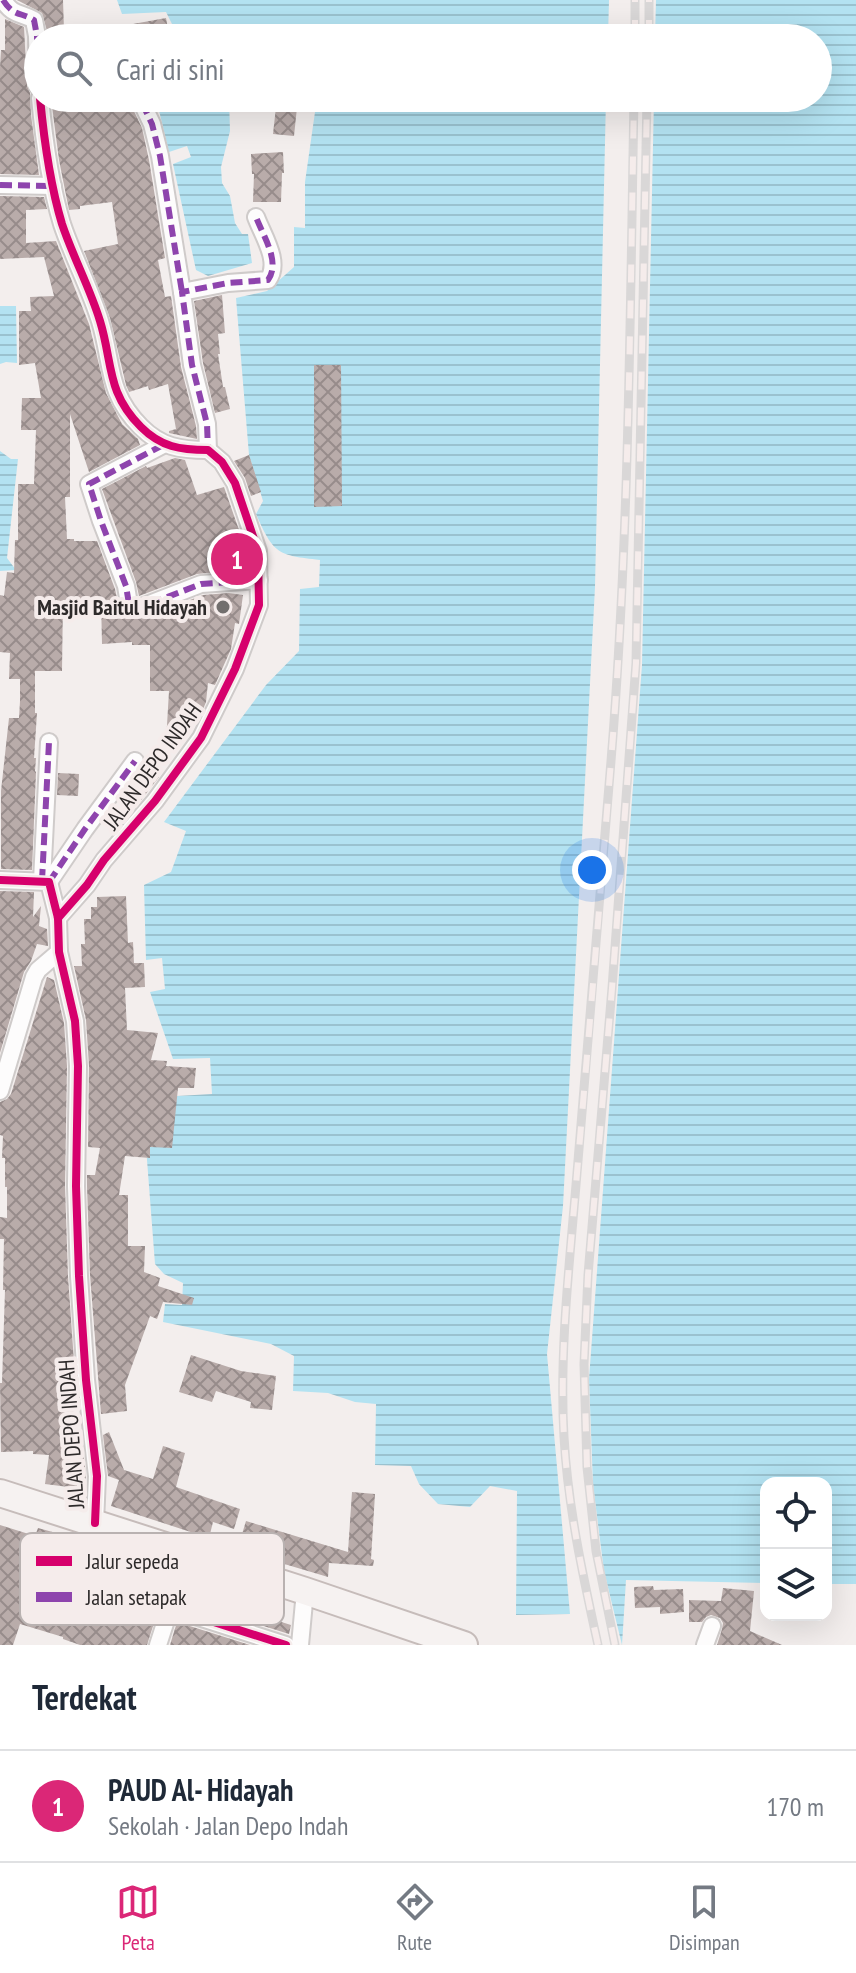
<!DOCTYPE html>
<html lang="id">
<head>
<meta charset="utf-8">
<style>
	body { margin:0; font-family:"PT Sans Narrow",sans-serif; background:#f6f6f7; color:#1f2937 }
	.controls { position:absolute; right:24px; bottom:24px; display:grid; overflow:hidden; border-radius:16px; box-shadow:0 8px 32px #0002 }
	.controls button { width:72px; height:72px; display:grid; place-items:center; padding:0; border:0; border-bottom:2px solid #e0e1e3; background:#fff; color:#1f2937; font:40px sans-serif }
	.you { position:absolute; left:592px; top:870px; width:28px; height:28px; margin:-20px; border:6px solid #fff; border-radius:50%; background:#1a73e8; box-shadow:0 0 0 12px #1a73e833 }
	.badge { display:grid; place-items:center; width:52px; height:52px; border-radius:50%; background:#db2777; color:#fff; font-size:26px; font-weight:700 }
	.pin { position:absolute; translate:-50% -50%; border:4px solid #fff; box-shadow:0 2px 8px #0006 }
	.list { margin:0; padding:0; list-style:none }
	h2 { display:flex; justify-content:space-between; align-items:center; height:104px; margin:0; padding:0 32px; font-size:34px }
	h2 small { font-size:26px; font-weight:400; color:#747a83 }
	.list li { display:grid; grid-template-columns:52px 1fr auto; gap:24px; align-items:center; box-sizing:border-box; height:112px; padding:0 32px; border-top:2px solid #e0e1e3 }
	.list b { display:block; font-size:30px; white-space:nowrap }
	.list p { margin:0; font-size:26px; white-space:nowrap; color:#747a83 }
	.list em { font-size:26px; font-style:normal; color:#747a83 }
	.icon { flex:none; width:44px; height:44px; fill:none; stroke:currentColor; stroke-width:2; stroke-linecap:round; stroke-linejoin:round }
	.map { position:relative; flex:none; width:856px; height:1645px; overflow:hidden }
	.search { position:absolute; background:#fff; box-shadow:0 8px 32px #0002; left:24px; right:24px; top:24px; height:88px; display:flex; align-items:center; gap:20px; box-sizing:border-box; padding:0 28px; border-radius:44px; color:#747a83; font-size:30px }
	.sheet { height:216px; background:#fff }
	nav { display:flex; justify-content:space-around; align-items:center; box-sizing:border-box; height:112px; border-top:2px solid #e0e1e3; background:#fff; font-size:22px; color:#747a83 }
	nav a { display:grid; justify-items:center; gap:4px }
	nav .on { color:#db2777 }
	.map>svg:first-child { display:block }
</style>
</head>
<body>
<div class="map">
<svg width="856" height="1645" viewBox="0 0 856 1645">
	<defs>
		<pattern id="water-rules" width="6" height="5" patternUnits="userSpaceOnUse" patternTransform="scale(2)"><rect width="6" height="5" fill="#b3e2f1"/><path d="M0 2.5h6" fill="none" stroke="#9ac2cf"/></pattern>
		<pattern id="building-cross-hatch" width="8" height="8" patternUnits="userSpaceOnUse" patternTransform="scale(2)"><rect width="8" height="8" fill="#b9acaa"/><path d="M0 0l8 8M0 8l8-8" fill="none" stroke="#978c8b"/></pattern>
	</defs>
	<rect width="100%" height="100%" fill="#f3eeed"/>
	<!-- water -->
	<g fill="url(#water-rules)">
		<polygon points="117,0 609,0 608,38 179,38 166,12 122,14"/>
		<polygon points="656,0 856,0 856,1584 826,1584 826,1483 766,1483 766,1583 626,1580 622,1645 604,1571 593,1485 589,1379 642,665 654,98 818,98 818,38 655,38"/>
		<polygon points="156,98 229,98 230,131 221,167 222,183 230,196 235,223 242,234 248,234 252,263 208,276 196,270 173,164 191,157 187,146 169,152"/>
		<path d="M 317,98 L 606,98 L 595,587 L 563,1206 L 547,1354 L 570,1614 L 516,1615 L 517,1491 L 490,1486 L 470,1507 L 438,1504 L 419,1484 L 411,1466 L 375,1465 L 376,1404 L 355,1402 L 328,1393 L 293,1391 L 294,1356 L 271,1344 L 163,1322 L 165,1304 L 182,1305 L 183,1283 L 164,1274 L 155,1264 L 146,1147 L 177,1096 L 212,1094 L 210,1058 L 173,1059 L 150,992 L 165,989 L 162,958 L 146,960 L 144,885 L 171,872 L 186,831 L 164,822 L 266,685 L 299,651 L 300,589 L 319,587 L 320,560 C 278,555 274,555 256,514 L 263,501 L 249,455 L 236,298 L 267,291 L 294,267 L 294,227 L 305,228 L 305,182 Z"/>
		<polygon points="0,306 16,306 17,363 6,362 0,364"/>
		<polygon points="0,451 11,459 18,459 7,558 16,570 0,571"/>
	</g>
	<!-- building -->
	<g fill="url(#building-cross-hatch)">
		<polygon points="17,0 63,0 64,30 47,31 42,13"/>
		<polygon points="166,18 169,34 135,38 133,24"/>
		<polygon points="5,19 24,27 27,86 30,93 31,115 39,175 0,174 0,67 1,50 5,50"/>
		<polygon points="51,98 132,98 132,107 142,128 149,160 165,258 158,260 165,297 171,296 181,367 196,426 197,439 169,433 169,431 176,429 168,384 149,390 148,386 129,392 126,385 110,318 84,251 118,244 112,202 80,206 80,209 69,210 59,160"/>
		<polygon points="277,98 298,98 294,136 273,134"/>
		<polygon points="283,152 284,173 282,173 281,202 253,202 254,174 252,174 251,154"/>
		<polygon points="0,196 44,197 47,209 26,210 26,243 56,241 89,324 106,393 122,424 138,439 140,445 89,472 70,414 70,497 65,497 67,539 74,539 74,541 97,541 115,589 119,607 122,613 133,619 143,618 203,595 228,593 243,595 239,624 235,623 231,649 215,685 208,683 206,702 201,714 184,713 182,743 166,742 169,691 150,691 150,645 132,645 132,642 102,644 101,599 63,600 62,671 35,671 35,713 37,713 34,758 36,758 35,771 36,772 32,870 1,869 1,791 9,718 19,718 20,701 20,679 9,679 10,653 0,652 0,595 4,596 7,572 14,573 15,540 18,540 18,484 34,484 36,430 21,430 22,398 41,398 35,363 19,365 19,311 31,311 30,297 54,296 44,257 0,259"/>
		<polygon points="222,295 225,333 218,334 220,354 218,354 223,387 225,387 230,409 215,413 203,363 194,301"/>
		<polygon points="314,365 341,365 342,506 314,507"/>
		<polygon points="249,455 261,492 251,496 245,478 234,461"/>
		<polygon points="175,458 185,460 197,495 224,487 247,553 247,568 237,570 197,574 139,596 136,582 102,489 146,466 147,468"/>
		<polygon points="149,767 159,777 138,804 126,792 139,775"/>
		<polygon points="58,773 79,774 78,796 57,795"/>
		<polygon points="0,891 34,892 33,917 41,906 39,926 47,929 48,946 37,944 31,961 24,972 0,1053"/>
		<polygon points="126,896 128,943 133,942 134,963 144,963 145,987 125,988 127,1030 158,1033 151,1060 167,1061 166,1066 196,1068 194,1088 178,1088 172,1148 150,1147 150,1158 125,1156 119,1195 128,1195 128,1246 145,1246 144,1272 160,1278 158,1286 194,1298 192,1305 163,1302 157,1319 150,1316 125,1385 127,1411 101,1414 90,1275 87,1186 87,1175 95,1175 100,1148 88,1147 89,1066 86,1020 74,966 82,966 81,944 85,944 84,919 91,919 91,907 97,907 97,897"/>
		<polygon points="47,977 54,980 64,1023 67,1066 65,1186 68,1276 74,1362 73,1447 82,1443 86,1475 84,1489 45,1484 49,1455 33,1454 33,1451 1,1452 0,1383 2,1383 5,1290 3,1290 4,1239 0,1239 0,1217 7,1218 7,1187 5,1187 5,1158 2,1158 3,1136 0,1135 0,1102 7,1099 11,1094"/>
		<polygon points="191,1355 241,1371 276,1376 272,1410 250,1408 251,1402 216,1391 212,1402 179,1392"/>
		<polygon points="109,1432 124,1470 153,1479 163,1446 185,1453 176,1487 240,1509 234,1529 213,1522 209,1538 111,1506 119,1480 108,1476 103,1435"/>
		<polygon points="352,1492 375,1494 371,1559 374,1560 373,1566 329,1563 328,1577 281,1563 239,1544 246,1521 348,1552"/>
		<polygon points="0,1525 35,1536 38,1528 78,1539 77,1543 146,1569 145,1572 170,1580 160,1604 147,1645 80,1645 63,1639 63,1637 20,1624 13,1645 0,1645"/>
		<polygon points="192,1584 214,1591 213,1596 253,1609 252,1613 291,1625 289,1634 185,1601"/>
		<polygon points="653,1586 654,1590 683,1589 684,1612 660,1614 660,1607 635,1608 634,1587"/>
		<polygon points="723,1588 754,1591 750,1631 782,1645 717,1645 722,1629 723,1623 720,1618 711,1615 706,1617 702,1622 689,1622 689,1600 721,1601"/>
		<polygon points="177,1622 250,1645 170,1645"/>
	</g>
	<g fill="none" stroke-linecap="round" stroke-linejoin="round">
		<!-- street casing -->
		<g stroke="#cfcbca" stroke-width="20">
			<g id="street">
				<path d="M 3,0 C 13,16 20,12 34,20 L 37,36 L 38,86"/>
				<path d="M 40,98 C 44,140 50,184 62,224 C 73,257 90,288 100,321 C 113,363 106,392 141,427 C 161,447 180,450 208,450 L 222,462 L 235,483 L 258,551 L 259,605 L 235,669 L 201,738 L 155,801 L 104,860 L 87,885 L 58,918"/>
				<polyline points="142,103 152,124 160,156 182,292"/>
				<polyline points="0,185 53,186"/>
				<polyline points="163,445 89,484 101,521 126,586 129,604 134,608 139,608 201,584 259,580"/>
				<path d="M 208,450 L 207,424 L 192,365 L 182,292 L 228,283 L 268,280 C 281,262 263,236 256,217"/>
				<polyline points="0,880 49,882 58,918 59,952 75,1021 78,1066 76,1186 79,1276 86,1380 97,1476 95,1523"/>
				<polyline points="42,881 49,742"/>
				<polyline points="49,882 85,829 135,761"/>
				<polyline points="0,1091 34,977 38,970 59,952"/>
				<polyline points="170,1608 286,1645"/>
				<polyline points="158,1645 170,1608 193,1554"/>
				<polyline points="300,1645 305,1591"/>
				<polyline points="705,1645 712,1626"/>
			</g>
		</g>
		<!-- primary casing -->
		<g stroke="#c6bcba" stroke-width="30">
			<polyline id="primary" points="0,1493 305,1591 464,1645"/>
		</g>
		<!-- street -->
		<use href="#street" stroke="#fdfcfc" stroke-width="16"/>
		<!-- primary -->
		<use href="#primary" stroke="#f6f2f1" stroke-width="26"/>
		<!-- rail casing -->
		<g stroke="#d9d7d7" stroke-width="9">
			<g id="rail">
				<polyline points="635,38 635,0"/>
				<polyline points="649,38 649,0"/>
				<path d="M 598,1645 C 583,1576 568,1508 564,1437 C 559,1351 570,1259 577,1173 C 589,1035 600,898 611,761 C 629,540 630,319 634,98"/>
				<polyline points="615,1645 596,1551 587,1467 584,1364 588,1275 612,988 636,663 647,98"/>
			</g>
		</g>
		<!-- rail -->
		<use href="#rail" stroke="#f5eceb" stroke-width="6" stroke-dasharray="18" stroke-linecap="butt"/>
		<!-- quiet -->
		<g stroke="#8e44ad" stroke-width="6" stroke-dasharray="12 6" stroke-linecap="butt">
			<path d="M 3,0 C 13,16 20,12 34,20 L 37,36 L 38,86"/>
			<polyline points="142,103 152,124 160,156 182,292"/>
			<polyline points="0,185 53,186"/>
			<polyline points="163,445 89,484 101,521 126,586 129,604 134,608 139,608 201,584 259,580"/>
			<path d="M 202,450 L 208,450 L 207,424 L 192,365 L 182,292 L 228,283 L 268,280 C 281,262 263,236 256,217"/>
			<polyline points="42,881 49,742"/>
			<polyline points="49,882 85,829 135,761"/>
		</g>
		<!-- cycleway casing -->
		<g stroke="#f5eceb" stroke-width="13">
			<g id="cycleway">
				<path d="M 40,98 C 44,140 50,184 62,224 C 73,257 90,288 100,321 C 113,363 106,392 141,427 C 161,447 180,450 208,450 L 222,462 L 235,483 L 258,551 L 259,605 L 235,669 L 201,738 L 155,801 L 104,860 L 87,885 L 58,918"/>
				<polyline points="0,880 49,882 58,918 59,952 75,1021 78,1066 76,1186 79,1276 86,1380 97,1476 95,1523"/>
				<polyline points="170,1608 286,1645"/>
			</g>
		</g>
		<!-- cycleway -->
		<use href="#cycleway" stroke="#d6006c" stroke-width="8"/>
	</g>
	<!-- markers -->
	<circle fill="#726f6e" stroke="#f5eceb" stroke-width="3" cx="223" cy="607" r="8"/>
	<g text-anchor="middle" stroke-width="8" stroke-linejoin="round" paint-order="stroke">
		<!-- poi labels -->
		<g font-size="22" font-weight="bold" fill="#2d2a2a" stroke="#f5eceb" text-anchor="end">
			<text x="207" y="615">Masjid Baitul Hidayah</text>
		</g>
		<!-- street labels -->
		<g font-size="22" fill="#2d2a2a" stroke="#f5eceb">
			<text transform="translate(152 766) rotate(-54)" y="8">JALAN DEPO INDAH</text>
			<text transform="translate(71 1434) rotate(-94)" y="8">JALAN DEPO INDAH</text>
		</g>
	</g>
	<!-- legend -->
	<rect x="20" y="1533" width="264" height="92" rx="12" fill="#f5eceb" stroke="#b9b2b1" stroke-width="2"/>
	<rect x="36" y="1556" width="36" height="10" fill="#d6006c"/>
	<rect x="36" y="1592" width="36" height="10" fill="#8e44ad"/>
	<g font-size="22" fill="#2d2a2a">
		<text x="86" y="1569">Jalur sepeda</text>
		<text x="86" y="1605">Jalan setapak</text>
	</g>
</svg>
<div class="controls">
<button><svg class="icon" aria-label="locate" viewBox="0 0 24 24"><circle cx="12" cy="12" r="6"/><path d="M12 2v4M12 18v4M2 12h4M18 12h4"/></svg></button>
<button><svg class="icon" aria-label="layers" viewBox="0 0 24 24"><path d="M12 4l9 5-9 5-9-5zM3 14l9 5 9-5"/></svg></button>
</div>
<div class="you"></div>
<div class="pin badge" style="left:237px;top:559px">1</div>
<div class="search"><svg class="icon" aria-label="search" viewBox="0 0 24 24"><circle cx="10" cy="10" r="6"/><path d="M15 15l6 6"/></svg>Cari di sini</div>
</div>
<section class="sheet">
<h2>Terdekat<small></small></h2>
<ul class="list">
<li><span class="badge">1</span><div><b>PAUD Al- Hidayah</b><p>Sekolah · Jalan Depo Indah</p></div><em>170 m</em></li>
</ul>
</section>
<nav>
<a class="on"><svg class="icon" aria-label="map" viewBox="0 0 24 24"><path d="M3 6l6-2 6 2 6-2v14l-6 2-6-2-6 2zM9 4v14M15 6v14"/></svg>Peta</a>
<a><svg class="icon" aria-label="directions" viewBox="0 0 24 24"><path d="M12 3l9 9-9 9-9-9zM9 14v-3h6M13 9l2 2-2 2"/></svg>Rute</a>
<a><svg class="icon" aria-label="saved" viewBox="0 0 24 24"><path d="M7 4h10v16l-5-4-5 4z"/></svg>Disimpan</a>
</nav>
</body>
</html>
